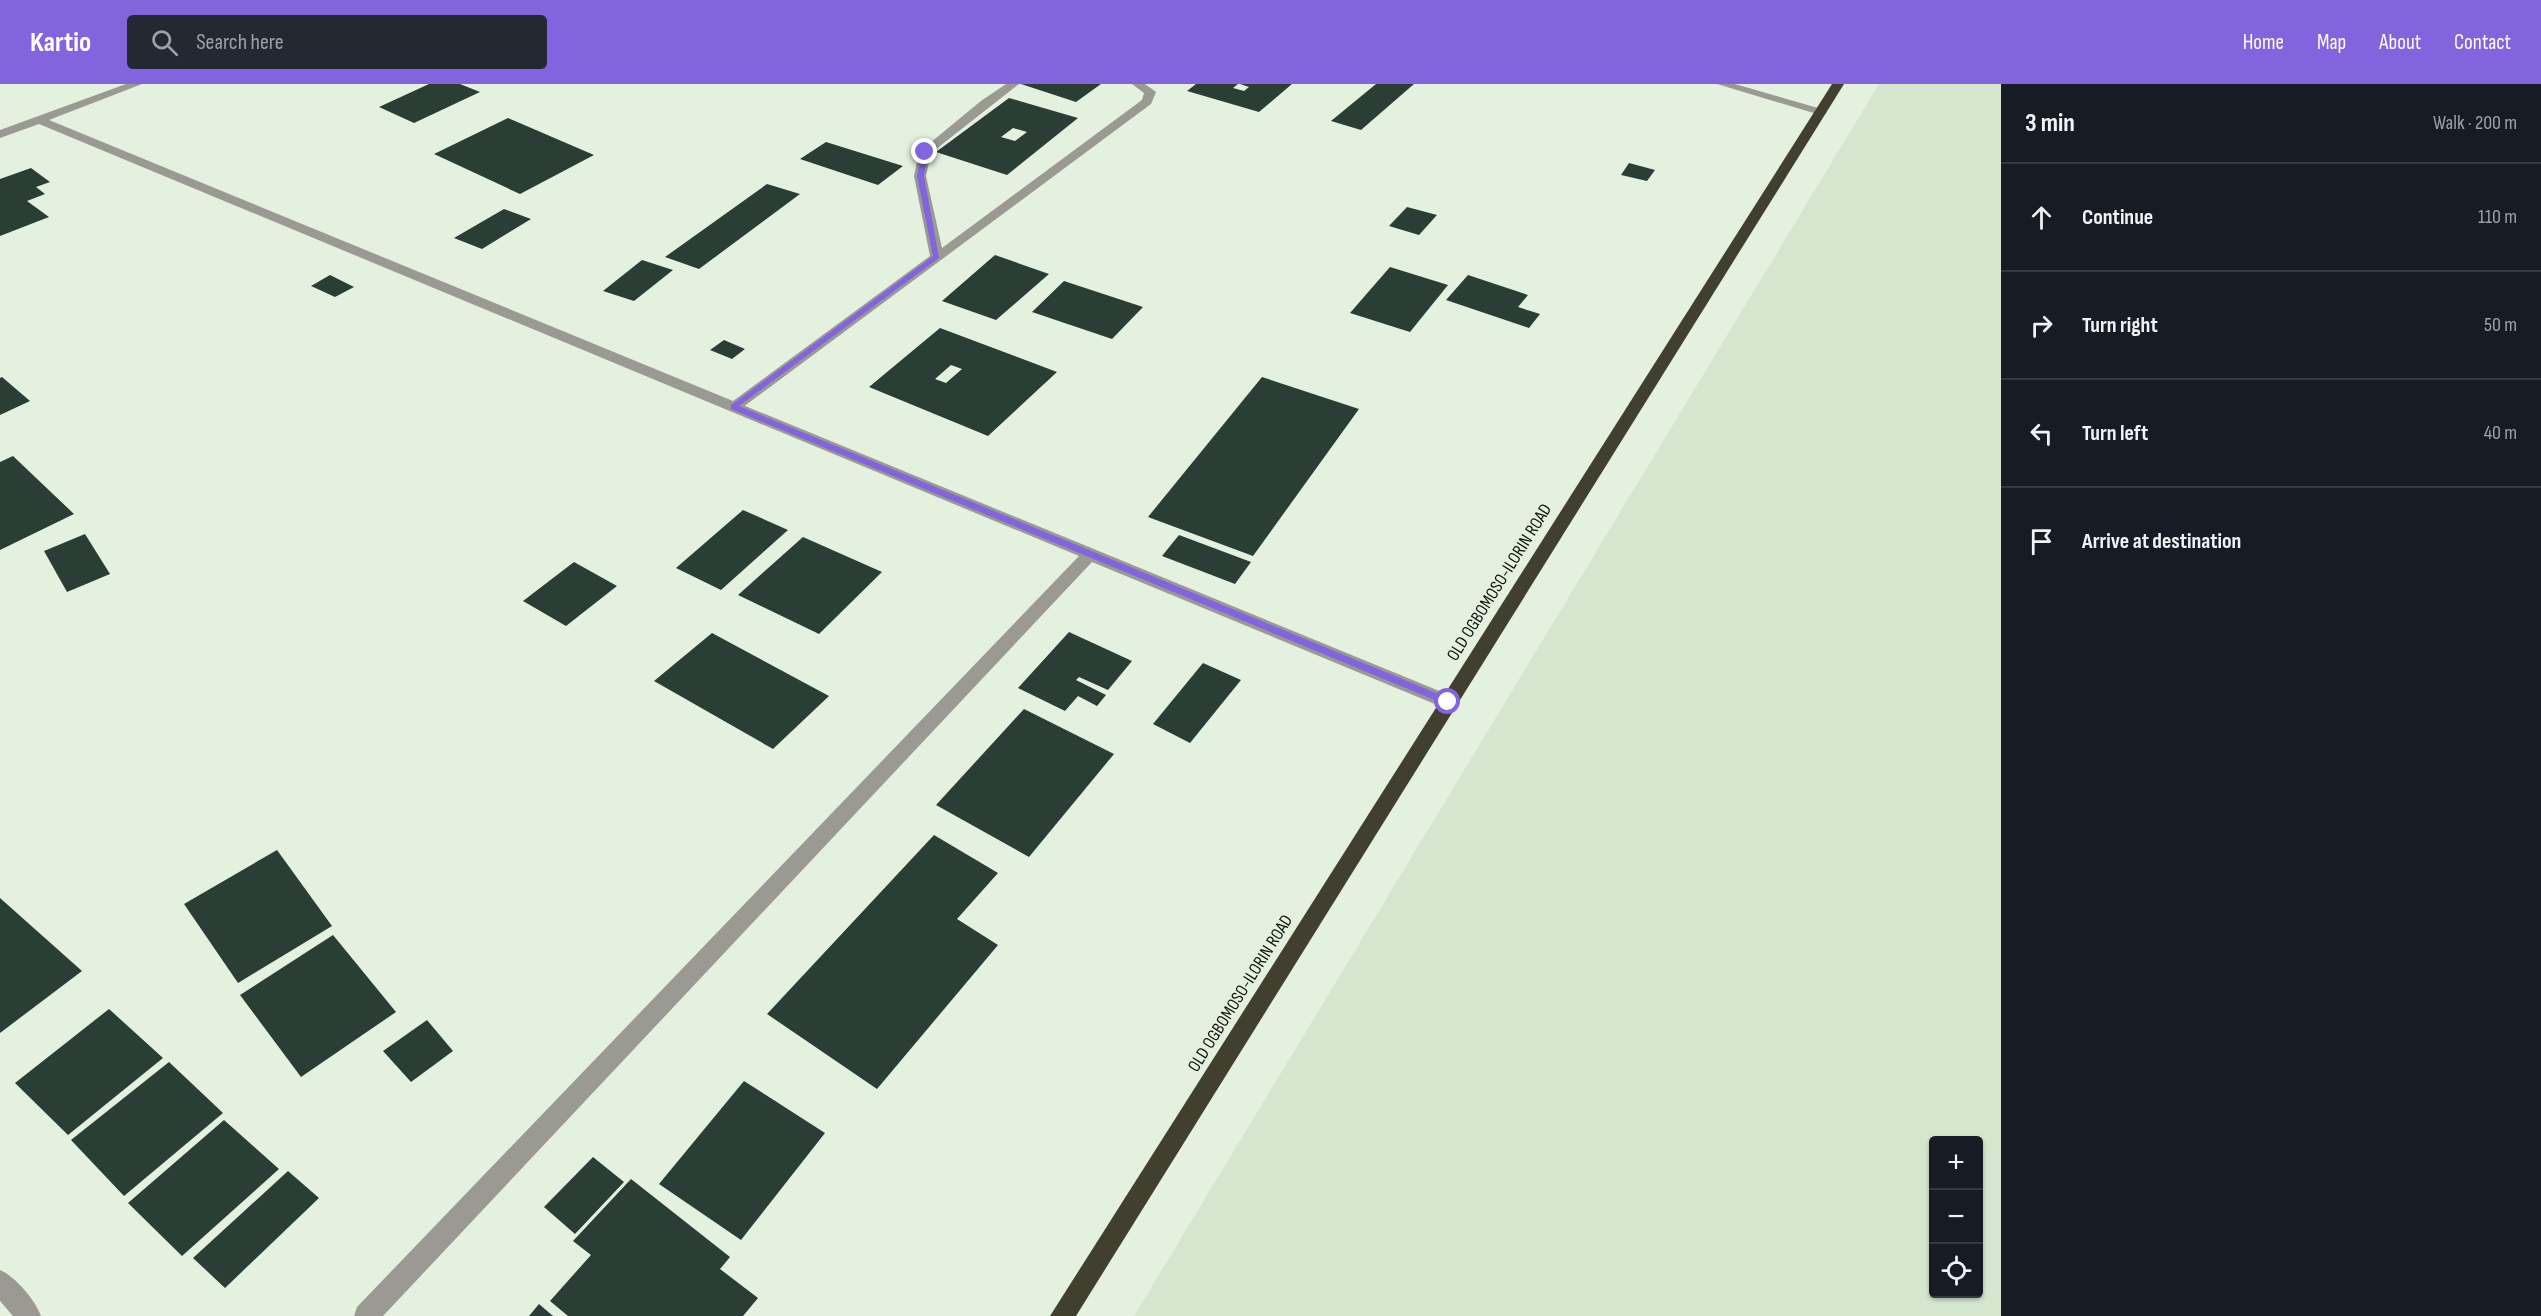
<!DOCTYPE html>
<html lang="en">
<head>
<meta charset="utf-8">
<style>
	body { margin:0; font-family:"Sofia Sans Condensed",sans-serif; background:#242831; color:#f1f3f6 }
	.controls { position:absolute; right:18px; bottom:18px; display:grid; overflow:hidden; border-radius:6px; box-shadow:0 2px 4px #0004 }
	.controls button { width:54px; height:54px; display:grid; place-items:center; padding:0; border:0; border-bottom:2px solid #363941; background:#171b24; color:#f1f3f6; font:30px sans-serif }
	.stop { position:absolute; width:18px; height:18px; margin:-14px; border:4px solid #8364df; border-radius:50%; background:#fff }
	.stop.end { background:#8364df; border-color:#fff; box-shadow:0 2px 6px #0008 }
	.list { margin:0; padding:0; list-style:none }
	h2 { display:flex; justify-content:space-between; align-items:center; height:78px; margin:0; padding:0 24px; font-size:26px }
	h2 small { font-size:20px; font-weight:400; color:#9ea1a6 }
	.list li { display:grid; grid-template-columns:39px 1fr auto; gap:18px; align-items:center; box-sizing:border-box; height:108px; padding:0 24px; border-top:2px solid #363941 }
	.list b { display:block; font-size:22px; white-space:nowrap }
	.list em { font-size:20px; font-style:normal; color:#9ea1a6 }
	.icon { flex:none; width:33px; height:33px; fill:none; stroke:currentColor; stroke-width:2; stroke-linecap:round; stroke-linejoin:round }
	.map { position:relative; flex:none; width:2001px; height:1232px; overflow:hidden }
	header { display:flex; align-items:center; gap:36px; box-sizing:border-box; height:84px; padding:0 30px; background:#8364df; color:#fff }
	header strong { font-size:28px }
	nav { display:flex; gap:33px; margin-inline-start:auto; font-size:21px }
	.search { width:420px; height:54px; background:#242831; display:flex; align-items:center; gap:15px; box-sizing:border-box; padding:0 21px; border-radius:6px; color:#9ea1a6; font-size:22px }
	main { display:flex }
	aside { flex:1; background:#171b24 }
	.map>svg:first-child { display:block }
</style>
</head>
<body>
<header>
<strong>Kartio</strong>
<div class="search"><svg class="icon" aria-label="search" viewBox="0 0 24 24"><circle cx="10" cy="10" r="6"/><path d="M15 15l6 6"/></svg>Search here</div>
<nav><a>Home</a><a>Map</a><a>About</a><a>Contact</a></nav>
</header>
<main>
<div class="map">
<svg width="2001" height="1232" viewBox="0 0 2001 1232">
	<rect width="100%" height="100%" fill="#e4f1df"/>
	<!-- built -->
	<path fill="#d5e6ce" fill-rule="evenodd" d="M 1879,0 L 2001,0 L 2001,1232 L 1134,1232 ZM 1934,1056 L 1978,1056 L 1978,1210 L 1934,1210 Z"/>
	<!-- building -->
	<g fill="#2b3e36" fill-rule="evenodd">
		<polygon points="429,0 460,0 480,8 414,39 379,23"/>
		<polygon points="1021,0 1101,0 1076,18"/>
		<polygon points="1196,0 1238,0 1233,4 1244,7 1249,3 1240,0 1292,0 1259,28 1187,7"/>
		<polygon points="1376,0 1414,0 1361,46 1331,37"/>
		<path d="M 1009,14 L 1078,34 L 1007,91 L 936,68 ZM 1013,44 L 1027,48 L 1015,57 L 1001,53 Z"/>
		<polygon points="508,34 594,71 520,110 434,70"/>
		<polygon points="826,58 903,82 878,101 800,75"/>
		<polygon points="1629,79 1655,86 1647,97 1621,91"/>
		<polygon points="31,84 50,98 36,103 45,110 27,117 49,133 0,152 0,95"/>
		<polygon points="767,100 800,110 699,185 665,173"/>
		<polygon points="1407,123 1437,131 1419,151 1389,142"/>
		<polygon points="504,125 531,135 482,165 454,154"/>
		<polygon points="995,171 1049,190 996,236 942,217"/>
		<polygon points="642,176 673,186 634,217 603,207"/>
		<polygon points="1390,183 1448,201 1410,248 1350,229"/>
		<polygon points="330,191 354,203 335,213 311,202"/>
		<polygon points="1468,191 1528,211 1518,223 1540,230 1529,244 1446,216"/>
		<polygon points="1064,197 1143,223 1112,255 1032,228"/>
		<path d="M 940,244 L 1057,288 L 988,352 L 869,303 ZM 951,281 L 962,285 L 946,299 L 935,295 Z"/>
		<polygon points="724,256 745,265 732,275 710,266"/>
		<polygon points="2,293 30,317 0,331 0,294"/>
		<polygon points="1262,293 1359,325 1253,472 1148,433"/>
		<polygon points="13,372 74,430 0,466 0,378"/>
		<polygon points="743,426 788,446 721,506 676,484"/>
		<polygon points="85,450 110,490 67,508 44,467"/>
		<polygon points="1179,451 1251,478 1235,500 1162,472"/>
		<polygon points="803,453 882,488 819,550 738,511"/>
		<polygon points="574,478 617,502 566,542 523,517"/>
		<polygon points="1069,548 1132,577 1108,606 1079,593 1076,596 1106,611 1097,622 1078,612 1065,627 1018,604"/>
		<polygon points="712,549 829,612 773,665 654,597"/>
		<polygon points="1203,579 1241,596 1190,659 1153,640"/>
		<polygon points="1024,625 1114,670 1029,773 936,721"/>
		<polygon points="934,751 998,789 957,835 998,861 877,1005 767,930"/>
		<polygon points="277,766 332,842 238,899 184,820"/>
		<polygon points="0,814 82,887 0,949"/>
		<polygon points="333,851 396,928 301,993 240,911"/>
		<polygon points="109,925 163,974 68,1051 15,999"/>
		<polygon points="427,936 453,967 411,998 383,967"/>
		<polygon points="169,978 223,1029 124,1112 71,1056"/>
		<polygon points="744,997 825,1049 741,1156 659,1100"/>
		<polygon points="224,1036 279,1085 182,1172 128,1119"/>
		<polygon points="593,1073 624,1098 575,1150 544,1123"/>
		<polygon points="288,1087 319,1114 225,1204 193,1174"/>
		<polygon points="631,1095 730,1173 720,1185 758,1214 743,1232 568,1232 550,1217 591,1171 573,1157"/>
		<polygon points="539,1220 553,1232 529,1232"/>
	</g>
	<g fill="none" stroke-linecap="round" stroke-linejoin="round">
		<!-- lane -->
		<polygon fill="#9b9a92" fill-rule="evenodd" points="1006,0 1019,0 931,69 926,92 942,164 1142,16 1144,9 1132,0 1145,0 1156,8 1151,20 739,326 729,326 727,323 729,320 930,172 914,92 919,68 981,17"/>
		<!-- street -->
		<g fill="#9b9a92" fill-rule="evenodd">
			<polygon points="126,0 142,0 49,36 1454,613 1457,618 1454,623 1448,625 1442,623 1092,478 383,1232 354,1232 357,1223 1079,472 39,40 0,54 0,46"/>
			<polygon points="1717,0 1735,0 1825,26 1827,28 1825,30 1817,30"/>
			<path d="M 0,1186 C 16,1193 35,1216 41,1232 L 13,1232 L 0,1217 Z"/>
		</g>
		<!-- highway -->
		<polygon fill="#41402f" fill-rule="evenodd" points="1832,0 1844,0 1076,1232 1050,1232"/>
	</g>
	<!-- route -->
	<polygon fill="#8364df" points="925,66 928,68 924,92 939,174 739,322 1451,615 1451,620 1444,620 731,325 731,321 933,172 917,92 922,68"/>
	<g text-anchor="middle" stroke-width="6" stroke-linejoin="round" paint-order="stroke">
		<!-- street labels -->
		<g font-size="18" fill="#0c100a" stroke="#e4f1df">
			<text transform="translate(1499 498) rotate(-58)" y="6">OLD OGBOMOSO-ILORIN ROAD</text>
			<text transform="translate(1240 909) rotate(-58)" y="6">OLD OGBOMOSO-ILORIN ROAD</text>
		</g>
	</g>
</svg>
<div class="controls">
<button>+</button>
<button>−</button>
<button><svg class="icon" aria-label="locate" viewBox="0 0 24 24"><circle cx="12" cy="12" r="6"/><path d="M12 2v4M12 18v4M2 12h4M18 12h4"/></svg></button>
</div>
<div class="stop" style="left:1448px;top:618px"></div>
<div class="stop end" style="left:925px;top:68px"></div>
</div>
<aside>
<h2>3 min<small>Walk · 200 m</small></h2>
<ul class="list">
<li><svg class="icon" aria-label="ahead" viewBox="0 0 24 24"><path d="M12 20V5M6 11l6-6 6 6"/></svg><div><b>Continue</b></div><em>110 m</em></li>
<li><svg class="icon" aria-label="right" viewBox="0 0 24 24"><path d="M7 20v-9h11M14 6l5 5-5 5"/></svg><div><b>Turn right</b></div><em>50 m</em></li>
<li><svg class="icon" aria-label="left" viewBox="0 0 24 24"><path d="M17 20v-9H6M10 6l-5 5 5 5"/></svg><div><b>Turn left</b></div><em>40 m</em></li>
<li><svg class="icon" aria-label="arrive" viewBox="0 0 24 24"><path d="M6 21V4h12l-3 4 3 4H6"/></svg><div><b>Arrive at destination</b></div></li>
</ul>
</aside>
</main>
</body>
</html>
